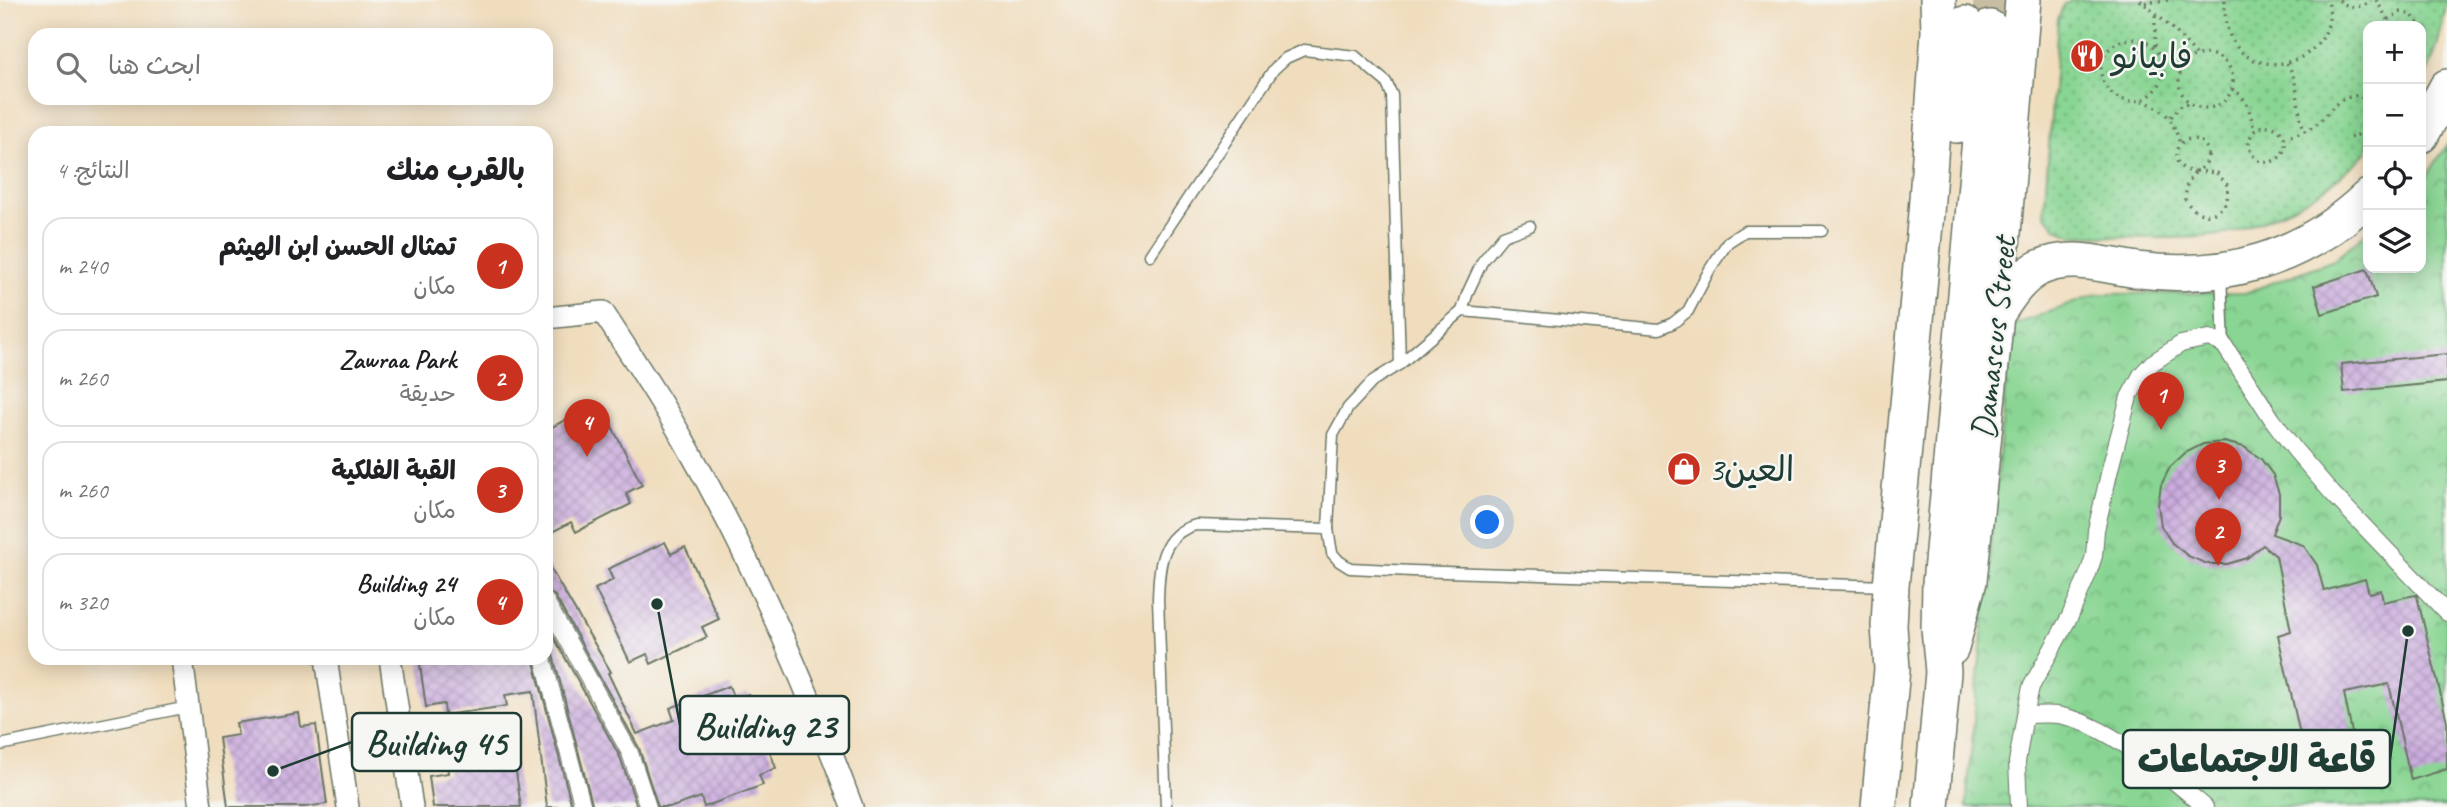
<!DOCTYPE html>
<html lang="ar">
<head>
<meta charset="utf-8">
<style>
	body { margin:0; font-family:Caveat,"Playpen Sans Arabic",sans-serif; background:#f2f2f2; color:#202124; direction:rtl }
	.controls { position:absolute; right:21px; top:21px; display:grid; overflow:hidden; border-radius:14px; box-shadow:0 4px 18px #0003 }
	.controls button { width:63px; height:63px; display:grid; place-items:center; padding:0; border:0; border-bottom:2px solid #e0e0e0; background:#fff; color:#202124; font:35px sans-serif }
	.you { position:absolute; left:1488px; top:523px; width:24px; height:24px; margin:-18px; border:5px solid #fff; border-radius:50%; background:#1a73e8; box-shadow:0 0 0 10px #1a73e833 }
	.badge { display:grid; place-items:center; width:46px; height:46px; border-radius:50%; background:#c8321e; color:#fff; font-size:23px; font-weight:700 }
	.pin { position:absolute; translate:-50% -58px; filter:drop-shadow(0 2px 4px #0008) }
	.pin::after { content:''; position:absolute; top:37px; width:24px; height:21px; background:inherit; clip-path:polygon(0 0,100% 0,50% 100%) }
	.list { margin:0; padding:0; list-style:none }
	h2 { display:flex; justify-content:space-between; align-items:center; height:91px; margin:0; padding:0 28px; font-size:30px }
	h2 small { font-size:23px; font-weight:400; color:#757577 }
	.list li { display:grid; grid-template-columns:46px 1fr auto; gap:21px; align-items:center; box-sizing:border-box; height:98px; margin:0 14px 14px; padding:0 14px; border:2px solid #e0e0e0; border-radius:21px }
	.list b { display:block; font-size:26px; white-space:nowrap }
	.list p { margin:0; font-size:23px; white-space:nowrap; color:#757577 }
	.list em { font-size:23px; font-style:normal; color:#757577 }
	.icon { flex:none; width:38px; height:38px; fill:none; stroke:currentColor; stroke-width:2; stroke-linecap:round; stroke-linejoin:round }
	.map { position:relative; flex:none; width:2447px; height:807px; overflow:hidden; direction:ltr }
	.search { position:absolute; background:#fff; box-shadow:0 4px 18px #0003; left:28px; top:28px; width:525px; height:77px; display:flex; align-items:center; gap:18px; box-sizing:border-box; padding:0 24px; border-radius:21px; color:#757577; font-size:26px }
	.panel { position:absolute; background:#fff; box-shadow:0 4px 18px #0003; left:28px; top:126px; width:525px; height:539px; border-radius:21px; direction:rtl }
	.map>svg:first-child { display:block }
</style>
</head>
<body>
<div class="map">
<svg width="2447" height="807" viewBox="0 0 2447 807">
	<defs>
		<pattern id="grass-dots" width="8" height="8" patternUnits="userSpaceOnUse" patternTransform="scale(1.75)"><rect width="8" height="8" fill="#89d593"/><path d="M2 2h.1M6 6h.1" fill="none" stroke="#6fae79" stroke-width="1.8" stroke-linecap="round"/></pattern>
		<pattern id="park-crowns" width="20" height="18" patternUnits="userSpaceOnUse" patternTransform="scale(1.75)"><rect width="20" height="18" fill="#89d593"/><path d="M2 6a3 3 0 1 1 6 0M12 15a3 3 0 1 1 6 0" fill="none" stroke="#6fae79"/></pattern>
		<pattern id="building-cross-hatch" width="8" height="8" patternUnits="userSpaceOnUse" patternTransform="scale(1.75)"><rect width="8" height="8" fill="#cbacde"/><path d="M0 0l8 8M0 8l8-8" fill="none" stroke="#a48db5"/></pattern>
	</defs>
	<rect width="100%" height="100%" fill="#f6f6f2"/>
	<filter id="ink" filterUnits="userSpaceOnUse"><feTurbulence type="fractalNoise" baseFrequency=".0143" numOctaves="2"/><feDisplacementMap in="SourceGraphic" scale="14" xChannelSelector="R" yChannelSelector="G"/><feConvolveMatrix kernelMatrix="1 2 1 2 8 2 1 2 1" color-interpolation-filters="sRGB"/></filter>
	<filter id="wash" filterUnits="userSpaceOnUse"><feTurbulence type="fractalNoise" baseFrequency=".00686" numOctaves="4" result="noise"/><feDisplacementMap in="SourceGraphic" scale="28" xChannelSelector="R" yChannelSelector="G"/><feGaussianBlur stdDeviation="1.57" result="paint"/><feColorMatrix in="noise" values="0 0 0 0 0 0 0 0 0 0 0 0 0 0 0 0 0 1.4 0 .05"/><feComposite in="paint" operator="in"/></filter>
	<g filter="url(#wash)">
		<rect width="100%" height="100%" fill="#f0ddbe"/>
		<!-- grass -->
		<path fill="url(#grass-dots)" stroke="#548964" stroke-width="2" d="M 2071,0 L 2447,0 C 2442,28 2436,59 2421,84 L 2421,26 L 2368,26 L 2368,151 C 2333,186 2299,208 2251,225 C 2243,228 2235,232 2226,234 C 2175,242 2121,236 2070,235 L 2056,228 L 2044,214 L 2058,19 L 2064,4 Z"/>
		<!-- park -->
		<polygon fill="url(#park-crowns)" stroke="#548964" stroke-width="2" points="2447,144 2447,807 1966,807 2011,326 2098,294 2245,293 2334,260 2368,231 2368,268 2421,268 2421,186"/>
		<g id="blocks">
			<!-- building -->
			<g fill="url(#building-cross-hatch)">
				<polygon points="2367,269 2376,297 2322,314 2314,286"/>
				<polygon points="2447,354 2447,382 2344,392 2341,364"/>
				<polygon points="586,409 592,421 606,415 642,485 626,493 631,504 576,532 571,522 546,535 546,430"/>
				<polygon points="2224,442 2244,447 2261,459 2273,475 2279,494 2279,515 2272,534 2303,545 2317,565 2324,591 2365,579 2369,593 2381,590 2383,602 2415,595 2417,596 2447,721 2447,769 2411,780 2389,684 2344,693 2358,763 2309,775 2278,635 2291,631 2276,556 2263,545 2247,558 2227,564 2207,564 2188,556 2172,543 2161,526 2158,505 2161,485 2170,467 2185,453 2203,444"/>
				<polygon points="665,542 671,554 685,547 719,619 702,627 707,637 651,664 647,654 630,662 595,589 613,580 608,569"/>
				<polygon points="546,561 611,672 608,673 637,734 674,720 670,708 729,686 734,699 748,694 776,768 759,775 763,785 704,807 701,797 672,807 658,807 639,748 555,596 546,591"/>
				<polygon points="546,623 620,757 637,807 593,807 553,655 546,648"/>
				<polygon points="419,658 533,658 572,807 547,807 533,691 505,695 507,706 445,715 444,704 426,707"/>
				<polygon points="299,713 301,727 316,725 327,804 305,807 228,807 219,738 238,735 236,723"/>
				<polygon points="509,752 511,766 515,765 521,807 433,807 429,776 448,773 447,761"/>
			</g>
		</g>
	</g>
	<g filter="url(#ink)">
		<use href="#blocks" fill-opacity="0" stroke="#687564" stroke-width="2"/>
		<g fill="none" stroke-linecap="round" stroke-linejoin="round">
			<!-- primary-tunnel -->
			<polyline stroke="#c6bda2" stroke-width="35" stroke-dasharray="35 18" stroke-linecap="butt" points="1990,28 1991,0"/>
			<!-- service casing -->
			<g stroke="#687564" stroke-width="13">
				<g id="service">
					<polyline points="1530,226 1503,236 1482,262 1468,292 1462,311 1400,364 1374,380 1348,408 1333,435 1328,529 1332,553 1339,561 1350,568 1412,571 1888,586"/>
					<polyline points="1150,255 1274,69 1286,58 1304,50 1355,56 1386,82 1392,95 1400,364"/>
					<polyline points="2221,274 2224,345"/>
					<polyline points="1462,311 1659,329 1673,323 1688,311 1710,269 1728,242 1745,231 1822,231"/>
					<polyline points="0,745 188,707"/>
					<path d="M 1166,807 L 1158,599 C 1159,568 1160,534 1196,525 L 1328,529"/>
				</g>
			</g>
			<!-- pedestrian casing -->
			<g stroke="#687564" stroke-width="18">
				<g id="pedestrian">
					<polyline points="546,601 630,753 648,807"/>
					<polyline points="543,658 583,807"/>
					<polyline points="2019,807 2017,762 2025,715"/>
					<path d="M 2205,807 C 2167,775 2108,724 2058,715 C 2047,714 2035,715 2025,715 L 2031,687 L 2070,616 L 2088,574 L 2094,556 L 2096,530 L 2111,465 L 2129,397 L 2141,375 L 2152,363 L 2181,344 L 2209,338 L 2224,345 L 2272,419 L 2295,450 L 2332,493 L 2447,613"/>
				</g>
			</g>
			<!-- minor casing -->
			<g stroke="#687564" stroke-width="24">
				<g id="minor">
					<path d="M 546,318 L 603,312 C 632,357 662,401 688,448 C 753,562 806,684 852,807"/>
					<polyline points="182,658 201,807"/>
					<polyline points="326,658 348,807"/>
					<polyline points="390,658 412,807"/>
				</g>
			</g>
			<!-- primary casing -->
			<g stroke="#687564" stroke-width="38">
				<g id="primary">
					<polyline points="1956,125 1965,24"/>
					<polyline points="2421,135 2447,87"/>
					<path d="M 1996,315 C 2008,297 2019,278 2039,268 C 2071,253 2105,266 2138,270 C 2228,281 2302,259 2368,197"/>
					<polyline points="1951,648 1969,581 1996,315 2023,0"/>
					<polyline points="1879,807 1892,669 1889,626 1891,586 1926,213 1939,32 1938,0"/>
					<polyline points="1931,807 1943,672 1939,628 1940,584 1990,28"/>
				</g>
			</g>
			<!-- path -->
			<g stroke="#687564" stroke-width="3.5" stroke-dasharray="2 5" stroke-linecap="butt">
				<polyline points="2140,0 2175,31 2196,55"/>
				<path d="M 2225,0 C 2218,96 2344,73 2328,0"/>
				<path d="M 2339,0 C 2349,9 2360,9 2371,0"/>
				<polyline points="2376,0 2388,20"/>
				<polyline points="2145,3 2168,0"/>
				<polyline points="2385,26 2388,20 2400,12 2412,15 2420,26"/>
				<circle cx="2132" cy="70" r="31"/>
				<polyline points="2155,46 2155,13"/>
				<circle cx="2206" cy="81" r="27"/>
				<path d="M 2287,63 C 2301,85 2295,109 2305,131"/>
				<path d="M 2232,89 C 2248,97 2251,115 2254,131"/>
				<path d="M 2142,101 C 2166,108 2173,120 2180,144"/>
				<polyline points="2171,117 2182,104 2189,103"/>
				<circle cx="2267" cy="144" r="18"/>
				<path d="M 2284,138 C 2295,134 2306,132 2315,125 C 2336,109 2330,100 2359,95 L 2368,104"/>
				<polyline points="2350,138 2365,132 2368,125"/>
				<circle cx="2192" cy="155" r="16"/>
				<path d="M 2196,171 L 2217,173 L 2228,186 L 2227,201 C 2215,221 2195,217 2185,199 L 2187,184 Z"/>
			</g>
			<!-- service -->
			<use href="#service" stroke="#fff" stroke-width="10"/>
			<!-- pedestrian -->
			<use href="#pedestrian" stroke="#fff" stroke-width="16"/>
			<!-- minor -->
			<use href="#minor" stroke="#fff" stroke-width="21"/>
			<!-- primary -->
			<use href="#primary" stroke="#fff" stroke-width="35"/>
		</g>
	</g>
	<!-- icons -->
	<defs>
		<g id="restaurant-disc" transform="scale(1.75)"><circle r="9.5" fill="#c8321e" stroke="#f6f6f2"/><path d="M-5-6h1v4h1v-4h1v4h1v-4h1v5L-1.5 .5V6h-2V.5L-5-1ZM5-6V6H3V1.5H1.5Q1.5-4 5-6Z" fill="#fff"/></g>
		<g id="shop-disc" transform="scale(1.75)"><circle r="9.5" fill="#c8321e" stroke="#f6f6f2"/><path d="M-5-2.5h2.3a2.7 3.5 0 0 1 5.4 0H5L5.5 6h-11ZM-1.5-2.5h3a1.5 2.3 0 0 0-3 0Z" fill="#fff"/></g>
	</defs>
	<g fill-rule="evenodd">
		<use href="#restaurant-disc" x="2087" y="56"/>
		<use href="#shop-disc" x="1684" y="469"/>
	</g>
	<g text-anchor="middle" stroke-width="5" stroke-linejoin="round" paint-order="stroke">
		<!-- poi labels -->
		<g font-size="35" fill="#1f3d34" stroke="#f6f6f2" text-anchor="start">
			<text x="2112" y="68">فابيانو</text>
			<text x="1708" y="481">العين3</text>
		</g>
		<!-- street labels -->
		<g font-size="35" fill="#1f3d34" stroke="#f6f6f2">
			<text transform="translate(1993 338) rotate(-84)" y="12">Damascus Street</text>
		</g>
	</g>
	<!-- callouts -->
	<path fill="none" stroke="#1f3d34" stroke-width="2.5" d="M657 604L680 725M273 771L352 742M2408 631L2390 759"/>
	<g fill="#1f3d34" stroke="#f6f6f2" stroke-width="2.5">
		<circle cx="657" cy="604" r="7"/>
		<circle cx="273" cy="771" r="7"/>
		<circle cx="2408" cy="631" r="7"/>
	</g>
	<g fill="#f6f6f2" stroke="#1f3d34" stroke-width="2.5">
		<rect x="680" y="696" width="169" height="58" rx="7"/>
		<rect x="352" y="713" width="169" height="58" rx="7"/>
		<rect x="2123" y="730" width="267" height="58" rx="7"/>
	</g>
	<g font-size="37" text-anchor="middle" font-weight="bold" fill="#1f3d34">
		<text x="765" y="738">Building 23</text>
		<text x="436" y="755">Building 45</text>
		<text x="2257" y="772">قاعة الاجتماعات</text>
	</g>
</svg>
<div class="controls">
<button>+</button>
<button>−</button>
<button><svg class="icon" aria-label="locate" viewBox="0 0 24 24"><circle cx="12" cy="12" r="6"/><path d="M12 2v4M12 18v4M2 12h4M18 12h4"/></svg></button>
<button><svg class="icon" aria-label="layers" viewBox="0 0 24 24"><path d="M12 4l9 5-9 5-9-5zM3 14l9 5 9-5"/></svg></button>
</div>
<div class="you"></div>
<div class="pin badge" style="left:2161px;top:430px">1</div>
<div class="pin badge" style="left:2218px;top:566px">2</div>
<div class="pin badge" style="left:2219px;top:500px">3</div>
<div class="pin badge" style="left:587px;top:457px">4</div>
<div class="search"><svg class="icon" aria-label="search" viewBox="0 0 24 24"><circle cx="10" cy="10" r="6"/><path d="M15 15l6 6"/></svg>ابحث هنا</div>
<section class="panel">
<h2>بالقرب منك<small>النتائج: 4</small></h2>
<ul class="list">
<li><span class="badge">1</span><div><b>تمثال الحسن ابن الهيثم</b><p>مكان</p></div><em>240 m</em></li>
<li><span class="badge">2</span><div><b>Zawraa Park</b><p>حديقة</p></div><em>260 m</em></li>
<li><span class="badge">3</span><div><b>القبة الفلكية</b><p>مكان</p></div><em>260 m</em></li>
<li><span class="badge">4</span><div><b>Building 24</b><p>مكان</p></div><em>320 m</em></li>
</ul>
</section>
</div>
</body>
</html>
